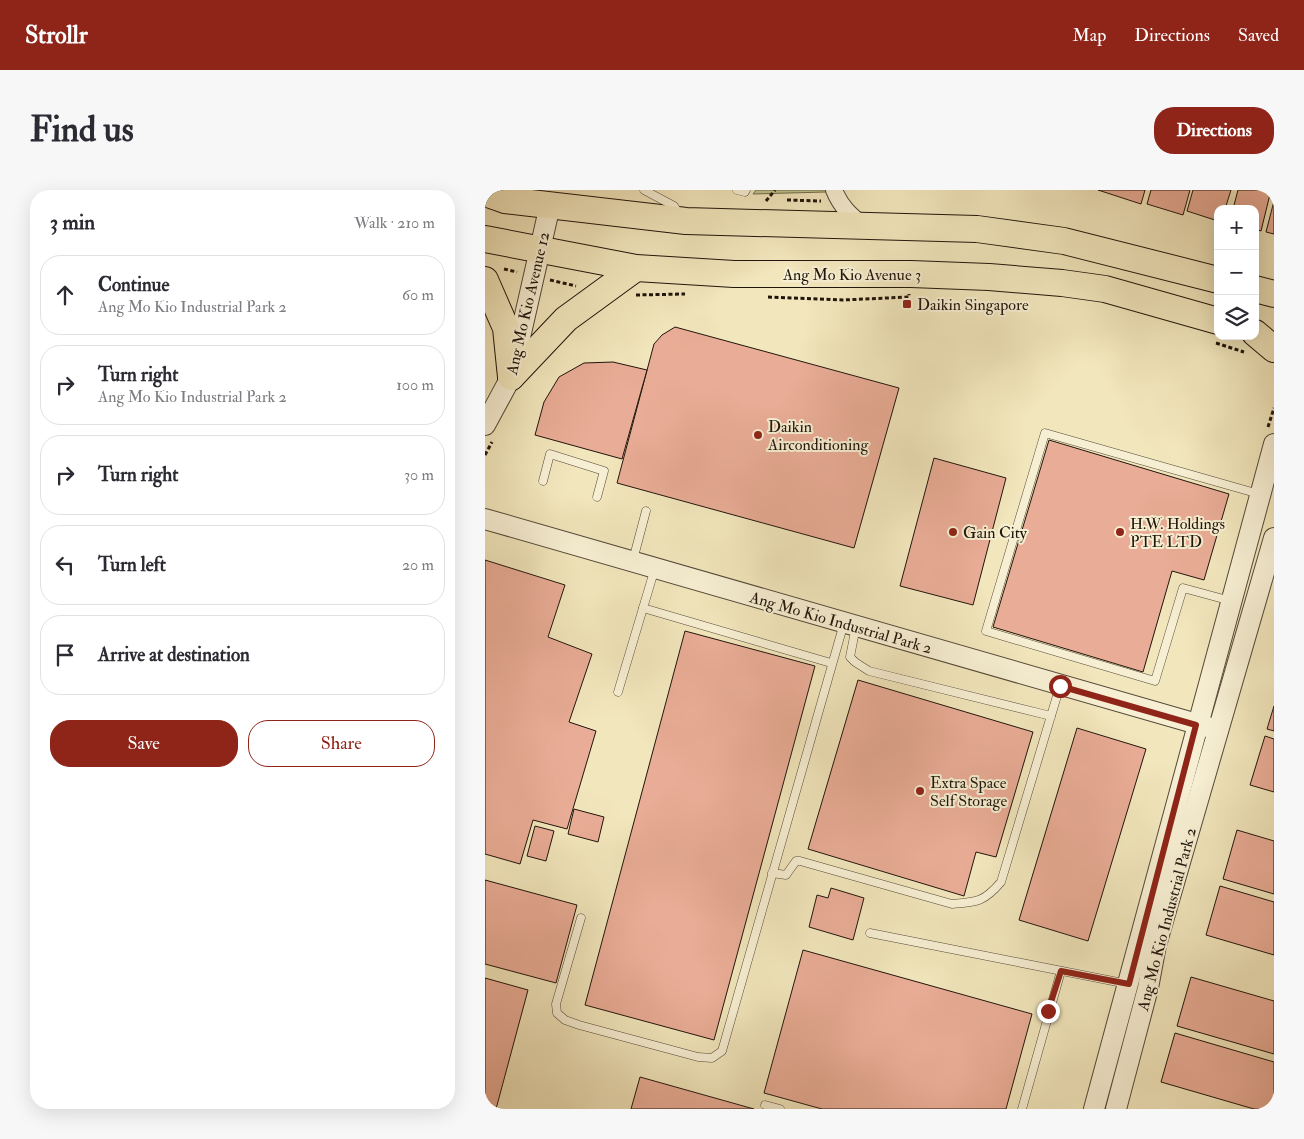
<!DOCTYPE html>
<html lang="en">
<head>
<meta charset="utf-8">
<style>
	body { margin:0; font-family:"IM FELL Double Pica",serif; background:#f7f7f7; color:#2b2b33 }
	.controls { position:absolute; right:15px; top:15px; display:grid; overflow:hidden; border-radius:10px; box-shadow:0 5px 20px #0002 }
	.controls button { width:45px; height:45px; display:grid; place-items:center; padding:0; border:0; border-bottom:1px solid #e1e1e2; background:#fff; color:#2b2b33; font:25px sans-serif }
	.stop { position:absolute; width:15px; height:15px; margin:-11px; border:4px solid #8f2418; border-radius:50%; background:#fff }
	.stop.end { background:#8f2418; border-color:#fff; box-shadow:0 1px 5px #0008 }
	.list { margin:0; padding:0; list-style:none }
	h2 { display:flex; justify-content:space-between; align-items:center; height:65px; margin:0; padding:0 20px; font-size:21px }
	h2 small { font-size:16px; font-weight:400; color:#7c7c81 }
	.list li { display:grid; grid-template-columns:32px 1fr auto; gap:15px; align-items:center; box-sizing:border-box; height:80px; margin:0 10px 10px; padding:0 10px; border:1px solid #e1e1e2; border-radius:20px }
	.list b { display:block; font-size:19px; white-space:nowrap }
	.list p { margin:0; font-size:16px; white-space:nowrap; color:#7c7c81 }
	.list em { font-size:16px; font-style:normal; color:#7c7c81 }
	.actions { display:flex; gap:10px; padding:15px 20px }
	.actions a { flex:1; padding:11px 0; border:1px solid #8f2418; border-radius:20px; text-align:center; font-size:18px; color:#8f2418 }
	.actions .main { background:#8f2418; color:#fff }
	.icon { flex:none; width:28px; height:28px; fill:none; stroke:currentColor; stroke-width:2; stroke-linecap:round; stroke-linejoin:round }
	.map { position:relative; flex:none; width:789px; height:919px; overflow:hidden; border-radius:20px }
	header { display:flex; align-items:center; gap:30px; box-sizing:border-box; height:70px; padding:0 25px; background:#8f2418; color:#fff }
	header strong { font-size:24px }
	nav { display:flex; gap:28px; margin-inline-start:auto; font-size:18px }
	.intro { display:flex; align-items:center; justify-content:space-between; box-sizing:border-box; height:120px; padding:0 30px }
	h1 { margin:0; font-size:35px }
	.button { padding:12px 22px; border-radius:20px; background:#8f2418; color:#fff; font-size:18px; font-weight:700 }
	main { display:flex; gap:30px; padding:0 30px }
	aside { flex:1; background:#fff; border-radius:20px; box-shadow:0 5px 20px #0002 }
	.map>svg:first-child { display:block }
</style>
</head>
<body>
<header>
<strong>Strollr</strong>
<nav><a>Map</a><a>Directions</a><a>Saved</a></nav>
</header>
<div class="intro"><h1>Find us</h1><a class="button">Directions</a></div>
<main>
<aside>
<h2>3 min<small>Walk · 210 m</small></h2>
<ul class="list">
<li><svg class="icon" aria-label="ahead" viewBox="0 0 24 24"><path d="M12 20V5M6 11l6-6 6 6"/></svg><div><b>Continue</b><p>Ang Mo Kio Industrial Park 2</p></div><em>60 m</em></li>
<li><svg class="icon" aria-label="right" viewBox="0 0 24 24"><path d="M7 20v-9h11M14 6l5 5-5 5"/></svg><div><b>Turn right</b><p>Ang Mo Kio Industrial Park 2</p></div><em>100 m</em></li>
<li><svg class="icon" aria-label="right" viewBox="0 0 24 24"><path d="M7 20v-9h11M14 6l5 5-5 5"/></svg><div><b>Turn right</b></div><em>30 m</em></li>
<li><svg class="icon" aria-label="left" viewBox="0 0 24 24"><path d="M17 20v-9H6M10 6l-5 5 5 5"/></svg><div><b>Turn left</b></div><em>20 m</em></li>
<li><svg class="icon" aria-label="arrive" viewBox="0 0 24 24"><path d="M6 21V4h12l-3 4 3 4H6"/></svg><div><b>Arrive at destination</b></div></li>
</ul>
<div class="actions"><a class="main">Save</a><a>Share</a></div>
</aside>
<div class="map">
<svg width="789" height="919" viewBox="0 0 789 919">
	<defs>
		<pattern id="park-tufts" width="24" height="20" patternUnits="userSpaceOnUse" patternTransform="scale(1.25)"><rect width="24" height="20" fill="#c0c38c"/><path d="M3 7l-1-3M5 7V3M7 7l1-3M15 17l-1-3M17 17v-4M19 17l1-3" fill="none" stroke="#a5a777"/></pattern>
	</defs>
	<rect width="100%" height="100%" fill="#f2e6bc"/>
	<filter id="stains"><feTurbulence type="fractalNoise" baseFrequency=".004" numOctaves="4"/><feColorMatrix values="0 0 0 0 .2 0 0 0 0 .09 0 0 0 0 .02 0 0 0 .5 -.17"/></filter>
	<radialGradient id="worn" r=".72"><stop offset=".6" stop-color="#630" stop-opacity="0"/><stop offset="1" stop-color="#630" stop-opacity=".3"/></radialGradient>
	<!-- park -->
	<polygon fill="url(#park-tufts)" stroke="#706c4c" points="271,0 341,0 341,2 268,4"/>
	<!-- building -->
	<g fill="#e9ac96" stroke="#20150b">
		<polygon points="613,0 660,0 656,14"/>
		<polygon points="666,0 705,0 698,25 662,14"/>
		<polygon points="708,0 746,0 740,19 733,19 733,31 702,21"/>
		<polygon points="753,0 786,0 776,41 770,39 770,19 748,19"/>
		<polygon points="789,11 789,44 781,42"/>
		<polygon points="190,137 414,198 369,358 132,293 169,154 177,145"/>
		<polygon points="128,172 162,180 137,269 50,245 59,212 74,187 99,173"/>
		<polygon points="564,250 744,304 719,390 687,381 658,482 508,437"/>
		<polygon points="449,268 521,288 488,415 415,396"/>
		<polygon points="0,370 80,395 63,447 107,464 84,532 111,541 82,639 48,630 35,674 0,664"/>
		<polygon points="200,441 330,476 229,850 100,815"/>
		<polygon points="373,490 548,542 511,667 491,662 479,706 323,659"/>
		<polygon points="789,516 789,541 782,539"/>
		<polygon points="592,538 661,559 603,751 534,730"/>
		<polygon points="780,546 789,549 789,602 765,595"/>
		<polygon points="89,619 119,627 113,652 83,644"/>
		<polygon points="50,636 69,641 61,671 42,666"/>
		<polygon points="752,640 789,651 789,704 738,689"/>
		<polygon points="0,690 92,715 71,793 0,774"/>
		<polygon points="735,696 789,712 789,765 721,745"/>
		<polygon points="346,698 379,708 368,750 324,737 332,705 343,708"/>
		<polygon points="318,760 547,824 521,919 337,919 279,903"/>
		<polygon points="706,787 789,811 789,864 692,836"/>
		<polygon points="0,788 43,800 11,919 0,919"/>
		<polygon points="690,843 789,872 789,919 769,919 676,892"/>
		<polygon points="155,887 269,919 146,919"/>
	</g>
	<g fill="none" stroke-linecap="round" stroke-linejoin="round">
		<!-- service casing -->
		<g stroke="#544937" stroke-width="9">
			<g id="service">
				<polyline points="159,0 189,16 194,23"/>
				<polyline points="252,0 260,2 261,0"/>
				<polyline points="58,291 65,264 119,281 112,307"/>
				<polyline points="148,370 161,321"/>
				<polyline points="746,411 698,398 670,491 501,441 560,243 774,304"/>
				<polyline points="158,418 346,473"/>
				<polyline points="371,436 365,467 370,472 384,481 566,526"/>
				<polyline points="133,502 170,378"/>
				<path d="M 287,683 L 301,685 L 311,671 L 315,671 L 467,714 C 492,712 499,712 516,692 L 575,496"/>
				<polyline points="96,728 71,814 72,823 80,830 94,835 213,867 227,868 237,861 359,433"/>
				<polyline points="385,743 643,794"/>
				<polyline points="280,915 295,919"/>
				<polyline points="537,919 576,781"/>
			</g>
		</g>
		<!-- minor casing -->
		<g stroke="#544937" stroke-width="18">
			<path id="minor" d="M 349,0 C 356,17 365,25 379,36"/>
		</g>
		<!-- tertiary casing -->
		<g stroke="#544937" stroke-width="22">
			<g id="tertiary">
				<polyline points="0,235 26,187 65,15"/>
				<polyline points="0,329 733,540"/>
				<polyline points="609,919 789,254"/>
				<polyline points="631,919 663,798 671,755 789,348"/>
			</g>
		</g>
		<!-- trunk casing -->
		<g stroke="#20150b" stroke-width="28">
			<g id="trunk">
				<polyline points="0,3 20,10 201,31 492,39 579,51 733,90"/>
				<polyline points="0,49 151,78 249,84 426,84 504,87 577,93 620,99 733,131"/>
				<polyline points="0,90 21,138 26,187"/>
				<polyline points="770,99 789,104"/>
				<polyline points="770,143 789,159"/>
				<polyline points="26,187 81,129 151,78"/>
			</g>
		</g>
		<!-- path -->
		<g stroke="#20150b" stroke-width="3" stroke-dasharray="4 2.5" stroke-linecap="butt">
			<polyline points="302,10 336,11"/>
			<polyline points="281,11 290,0"/>
			<polyline points="19,79 32,82"/>
			<polyline points="65,90 91,96"/>
			<polyline points="151,105 200,104"/>
			<polyline points="283,107 358,110 424,107 424,104"/>
			<polyline points="731,153 759,162"/>
			<polyline points="783,237 789,218"/>
			<polyline points="0,265 7,252"/>
		</g>
		<!-- service -->
		<use href="#service" stroke="#f7efd3" stroke-width="8"/>
		<!-- minor -->
		<use href="#minor" stroke="#f7efd3" stroke-width="16"/>
		<!-- tertiary -->
		<use href="#tertiary" stroke="#f7efd3" stroke-width="20"/>
		<!-- trunk -->
		<use href="#trunk" stroke="#f2e6bc" stroke-width="26"/>
	</g>
	<g fill="none" stroke-linecap="round" stroke-linejoin="round">
		<!-- route -->
		<polyline stroke="#8f2418" stroke-width="6" points="563,821 576,781 644,794 711,535 575,496"/>
	</g>
	<!-- markers -->
	<g fill="#8f2418" stroke="#f7efd3" stroke-width="2">
		<rect x="417" y="109" width="10" height="10" rx="2.5"/>
		<circle cx="273" cy="245" r="5"/>
		<circle cx="468" cy="342" r="5"/>
		<circle cx="635" cy="342" r="5"/>
		<circle cx="435" cy="601" r="5"/>
	</g>
	<g text-anchor="middle" stroke-width="4" stroke-linejoin="round" paint-order="stroke">
		<!-- street labels -->
		<g font-size="16" fill="#20150b" stroke="#f7efd3">
			<text x="367" y="90">Ang Mo Kio Avenue 3</text>
			<text transform="translate(42 113) rotate(-77)" y="6">Ang Mo Kio Avenue 12</text>
			<text transform="translate(356 432) rotate(16)" y="6">Ang Mo Kio Industrial Park 2</text>
			<text transform="translate(681 729) rotate(-75)" y="6">Ang Mo Kio Industrial Park 2</text>
		</g>
		<!-- poi labels -->
		<g font-size="16" fill="#20150b" stroke="#f7efd3" text-anchor="start">
			<text x="432" y="120">Daikin Singapore</text>
			<text x="283" y="242">Daikin<tspan x="283" dy="18">Airconditioning</tspan></text>
			<text x="645" y="339">H.W. Holdings<tspan x="645" dy="18">PTE LTD</tspan></text>
			<text x="478" y="348">Gain City</text>
			<text x="445" y="598">Extra Space<tspan x="445" dy="18">Self Storage</tspan></text>
		</g>
	</g>
	<rect width="100%" height="100%" filter="url(#stains)"/>
	<rect width="100%" height="100%" fill="url(#worn)"/>
</svg>
<div class="controls">
<button>+</button>
<button>−</button>
<button><svg class="icon" aria-label="layers" viewBox="0 0 24 24"><path d="M12 4l9 5-9 5-9-5zM3 14l9 5 9-5"/></svg></button>
</div>
<div class="stop" style="left:575px;top:496px"></div>
<div class="stop end" style="left:563px;top:821px"></div>
</div>
</main>
</body>
</html>
